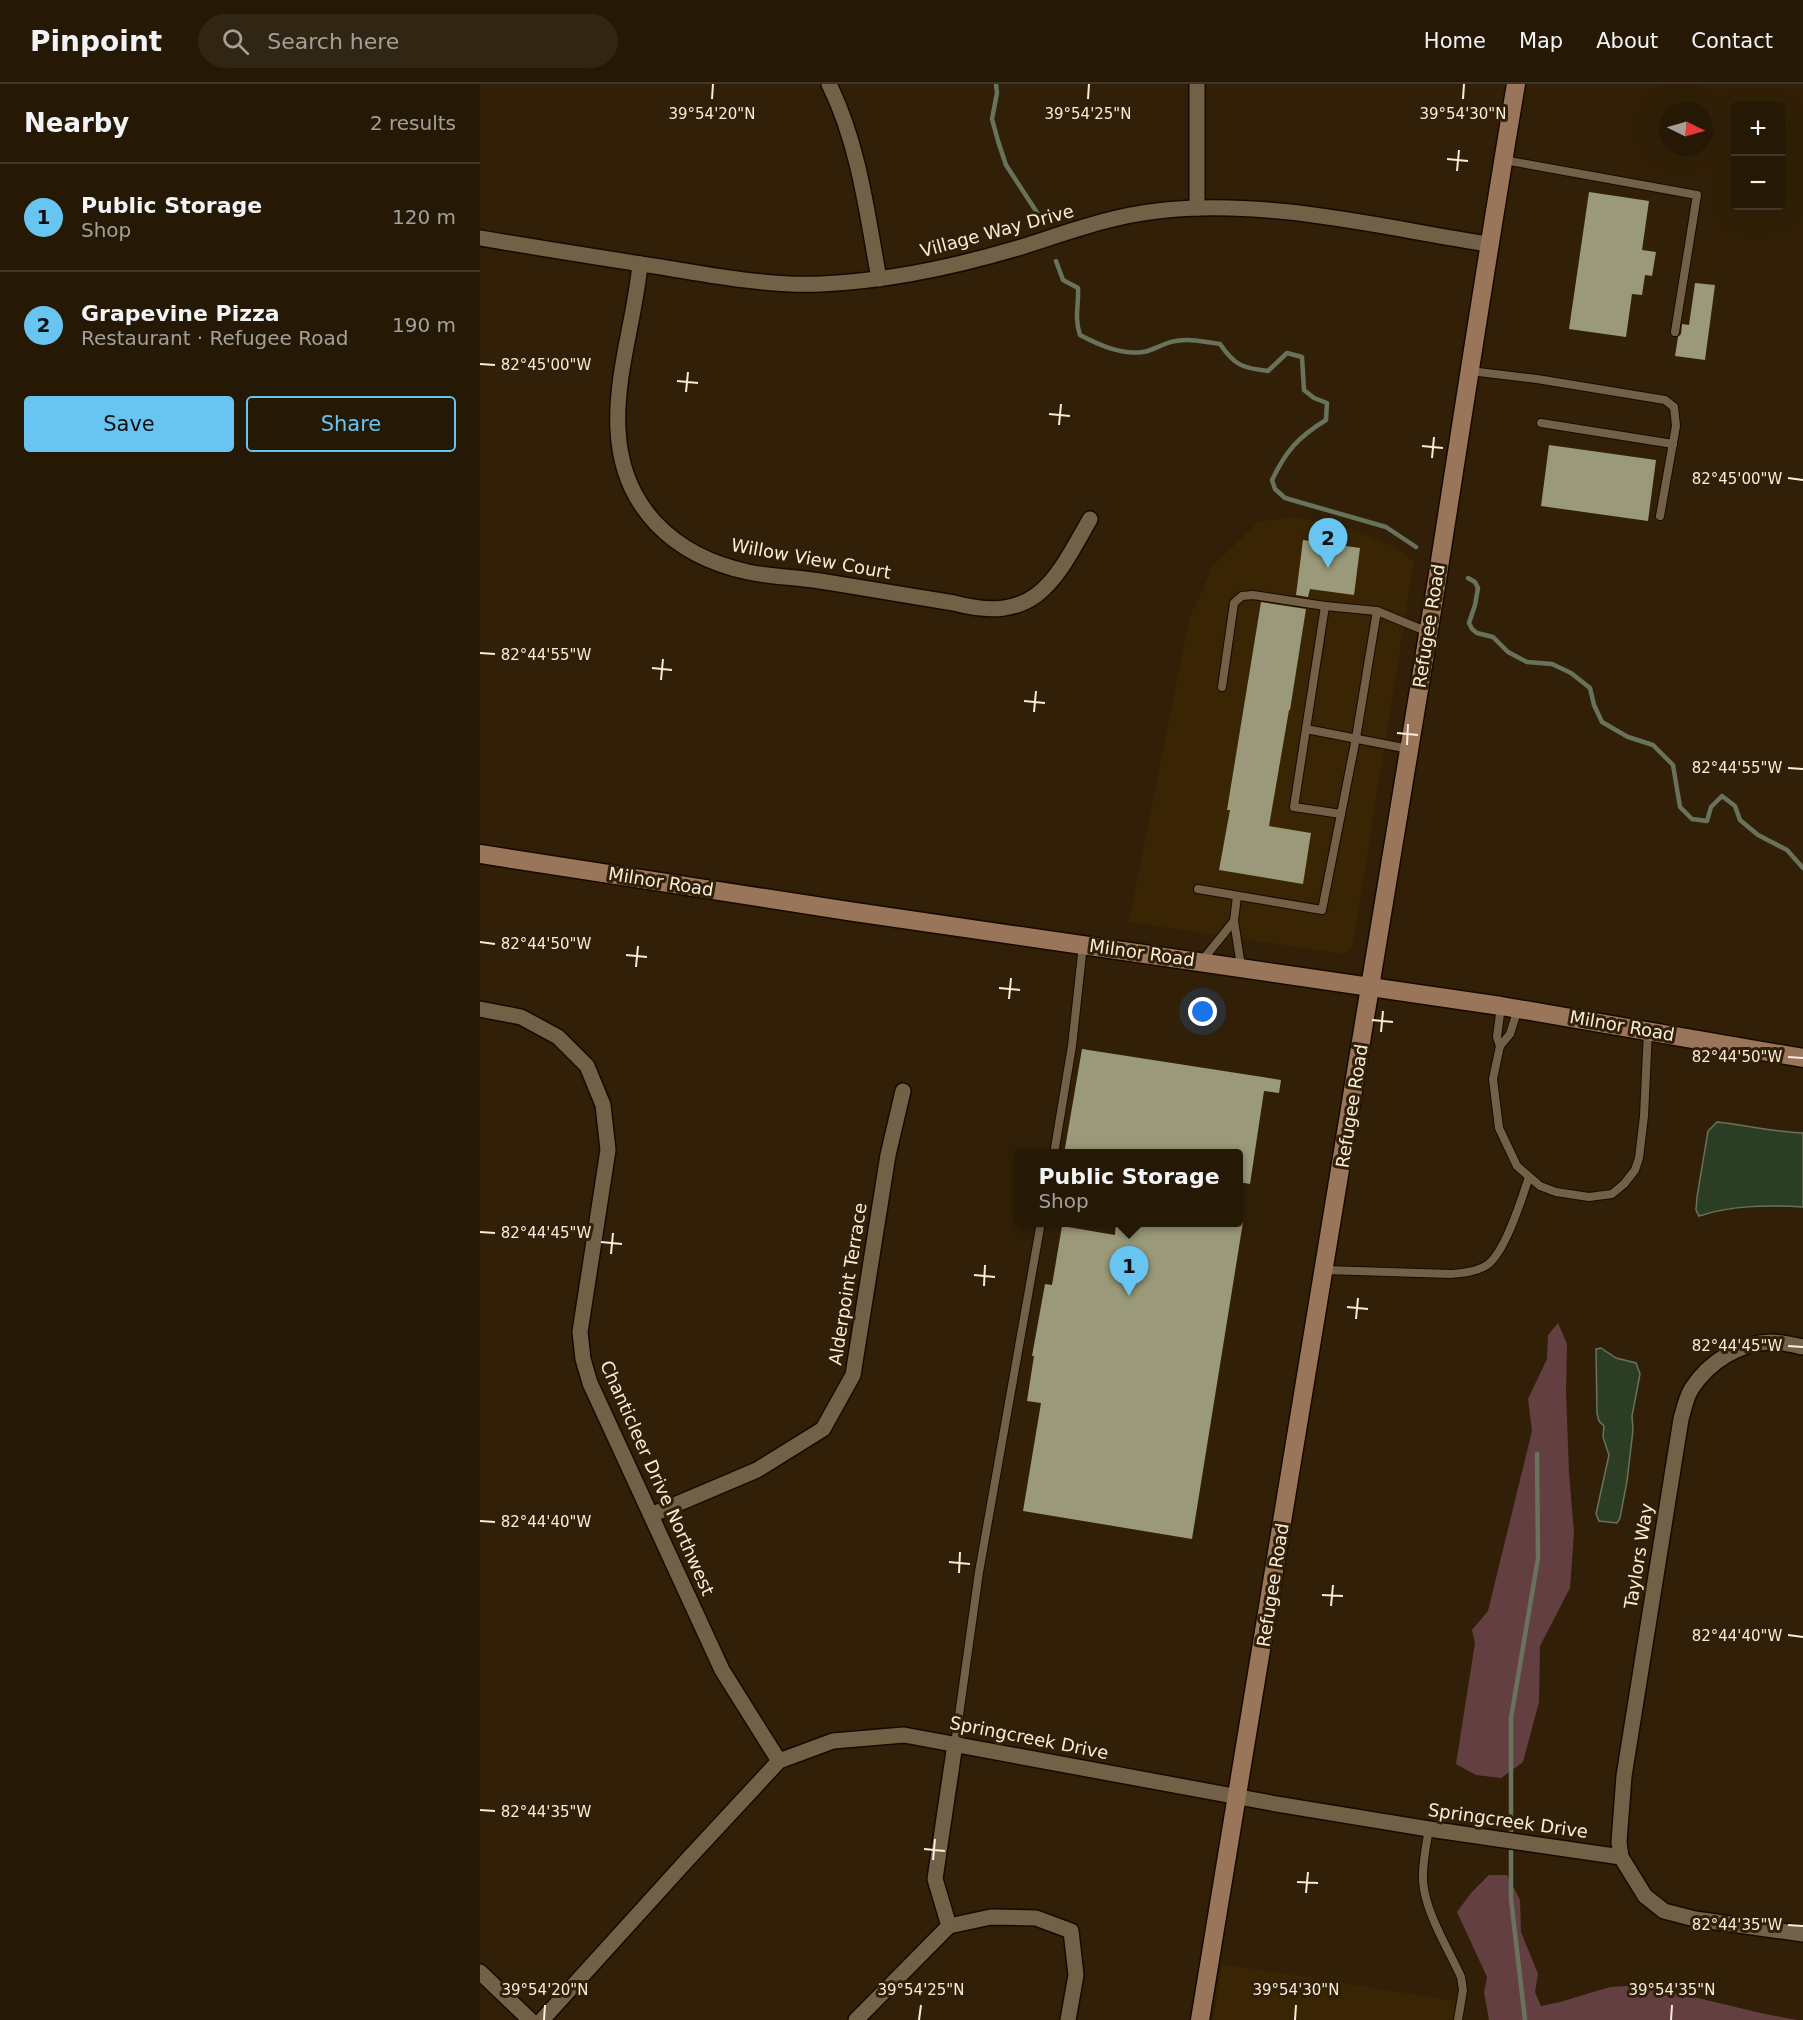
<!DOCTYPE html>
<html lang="en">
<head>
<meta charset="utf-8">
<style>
	body { margin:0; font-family:"DejaVu Sans",sans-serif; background:#312513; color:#f1f3f6 }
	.controls { position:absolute; right:18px; top:18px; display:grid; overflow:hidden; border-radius:6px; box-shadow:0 6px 24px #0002 }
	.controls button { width:54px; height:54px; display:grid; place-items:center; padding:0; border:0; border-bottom:2px solid #423727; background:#251805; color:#f1f3f6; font:30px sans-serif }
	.compass { position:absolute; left:1179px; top:18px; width:54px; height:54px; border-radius:50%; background:#251805; box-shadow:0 6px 24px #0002; rotate:95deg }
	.you { position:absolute; left:723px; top:928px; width:21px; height:21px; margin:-15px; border:4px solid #fff; border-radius:50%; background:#1a73e8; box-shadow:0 0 0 9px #1a73e833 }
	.badge { display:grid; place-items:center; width:39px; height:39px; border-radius:50%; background:#68c4f0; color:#111; font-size:20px; font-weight:700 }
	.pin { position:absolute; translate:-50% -50px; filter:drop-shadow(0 2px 3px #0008) }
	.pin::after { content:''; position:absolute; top:32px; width:21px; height:18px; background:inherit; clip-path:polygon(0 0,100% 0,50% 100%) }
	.popup { position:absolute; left:535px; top:1065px; width:228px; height:78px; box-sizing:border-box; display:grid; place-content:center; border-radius:6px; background:#251805; filter:drop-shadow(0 2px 4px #0005); font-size:20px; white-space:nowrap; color:#a3a09a }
	.popup b { font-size:22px; color:#f1f3f6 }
	.popup::after { content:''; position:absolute; left:50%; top:100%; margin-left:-12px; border:12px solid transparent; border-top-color:#251805 }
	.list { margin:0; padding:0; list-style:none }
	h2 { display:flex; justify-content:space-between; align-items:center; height:78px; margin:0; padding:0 24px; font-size:26px }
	h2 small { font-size:20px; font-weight:400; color:#a3a09a }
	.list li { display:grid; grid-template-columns:39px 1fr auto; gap:18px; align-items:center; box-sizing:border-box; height:108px; padding:0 24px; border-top:2px solid #423727 }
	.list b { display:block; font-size:22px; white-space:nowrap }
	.list p { margin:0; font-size:20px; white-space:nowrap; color:#a3a09a }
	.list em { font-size:20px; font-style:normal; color:#a3a09a }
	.actions { display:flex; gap:12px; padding:18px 24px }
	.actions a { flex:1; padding:14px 0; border:2px solid #68c4f0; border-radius:6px; text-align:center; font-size:21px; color:#68c4f0 }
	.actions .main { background:#68c4f0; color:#111 }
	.icon { flex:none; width:33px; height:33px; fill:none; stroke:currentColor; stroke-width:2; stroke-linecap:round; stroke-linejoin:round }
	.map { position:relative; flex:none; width:1323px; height:1936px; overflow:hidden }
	header { display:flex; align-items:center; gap:36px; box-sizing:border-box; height:84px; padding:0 30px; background:#251805; border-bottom:2px solid #423727 }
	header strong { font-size:28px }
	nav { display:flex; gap:33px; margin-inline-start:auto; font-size:21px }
	.search { width:420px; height:54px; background:#312513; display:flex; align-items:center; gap:15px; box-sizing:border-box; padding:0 21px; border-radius:33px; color:#a3a09a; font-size:22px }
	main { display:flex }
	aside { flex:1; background:#251805 }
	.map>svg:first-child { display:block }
</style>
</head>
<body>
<header>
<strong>Pinpoint</strong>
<div class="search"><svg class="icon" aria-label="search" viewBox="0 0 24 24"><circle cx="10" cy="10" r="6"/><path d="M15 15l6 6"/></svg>Search here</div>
<nav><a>Home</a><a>Map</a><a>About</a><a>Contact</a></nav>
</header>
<main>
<aside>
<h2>Nearby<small>2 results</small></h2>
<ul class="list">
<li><span class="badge">1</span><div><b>Public Storage</b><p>Shop</p></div><em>120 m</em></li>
<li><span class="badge">2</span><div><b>Grapevine Pizza</b><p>Restaurant · Refugee Road</p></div><em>190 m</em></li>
</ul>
<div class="actions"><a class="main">Save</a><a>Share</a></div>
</aside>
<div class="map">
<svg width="1323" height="1936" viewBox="0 0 1323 1936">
	<rect width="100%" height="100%" fill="#312007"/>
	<!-- built -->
	<g fill="#392504">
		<polygon points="813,433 872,445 912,462 934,477 874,854 872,865 864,870 649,838 709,535 733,482 778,438"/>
		<polygon points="742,1880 976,1917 973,1936 733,1936"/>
	</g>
	<!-- forest -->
	<g fill="#633f42">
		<polygon points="1078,1239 1087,1260 1086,1308 1089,1389 1094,1449 1090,1504 1060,1562 1059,1618 1043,1678 1021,1694 996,1691 976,1680 995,1559 992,1546 1008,1527 1052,1347 1048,1315 1067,1275 1068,1251"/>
		<polygon points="1009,1791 1027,1791 1040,1816 1041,1848 1058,1890 1055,1908 1061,1922 1080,1918 1130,1903 1163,1901 1285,1930 1317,1936 1009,1936 1004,1908 1007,1893 977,1828 991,1809"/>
	</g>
	<!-- water -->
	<g fill="#2b3e24" stroke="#68725c" stroke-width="1.5">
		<path d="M 1237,1038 C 1266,1041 1294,1048 1323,1049 L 1323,1123 C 1288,1121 1253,1121 1219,1132 L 1216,1126 L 1217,1113 L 1228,1047 Z"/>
		<polygon points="1121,1264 1136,1274 1156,1279 1160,1290 1152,1332 1153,1346 1147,1397 1140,1434 1137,1439 1119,1437 1116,1430 1129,1371 1123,1353 1124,1342 1119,1337 1117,1329 1116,1265"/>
	</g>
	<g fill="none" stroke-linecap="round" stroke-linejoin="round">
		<!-- stream -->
		<g stroke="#68725c" stroke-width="4.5">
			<polyline points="516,0 517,9 512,35 518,57 526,81 558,130"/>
			<path d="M 576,177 L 583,196 L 598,204 C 599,222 594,233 600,251 C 619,261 641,271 663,268 C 670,267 677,263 685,260 C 703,253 722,257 740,260 C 755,282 763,284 788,287 L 807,269 L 822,273 L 824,306 L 834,314 L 847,319 L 846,336 C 818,353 806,367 792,396 L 795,405 L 805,414 L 906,443 L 936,463"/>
			<polyline points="988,494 995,498 998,504 995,521 989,539 992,545 997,549 1013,553 1028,568 1047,578 1072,580 1091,589 1110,604 1114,621 1122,638 1148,653 1173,661 1193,681 1200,723 1212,735 1227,737 1231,723 1242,712 1255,722 1260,736 1278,751 1307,766 1323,784"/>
			<polyline points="1045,1936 1031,1815 1031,1634 1058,1474 1057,1370"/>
		</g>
	</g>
	<!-- building -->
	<g fill="#9a9979">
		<polygon points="1109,108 1169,117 1162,166 1176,168 1172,192 1165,191 1162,211 1152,210 1146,253 1089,245"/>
		<polygon points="1215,199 1235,201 1225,276 1195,272 1198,253 1201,250 1202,240 1209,241"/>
		<polygon points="1069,361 1176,376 1168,437 1061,422"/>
		<polygon points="823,456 880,464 874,511 830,505 828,513 816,511"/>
		<polygon points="781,518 826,525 810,626 809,626 789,742 831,749 823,800 739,786 750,726 747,726"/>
		<polygon points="602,965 801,996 799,1009 784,1007 770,1100 759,1098 759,1070 584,1070"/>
		<polygon points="636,1138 763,1138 712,1455 543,1427 561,1319 547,1317 554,1272 552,1272 565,1200 572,1201 582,1142 635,1151"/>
	</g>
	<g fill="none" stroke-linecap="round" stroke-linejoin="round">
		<!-- lane casing -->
		<g stroke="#180900" stroke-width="10">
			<g id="lane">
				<polyline points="1024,76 1217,111 1195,248"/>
				<polyline points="990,287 1057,295 1185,316 1194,323 1196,342 1180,432"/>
				<polyline points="1061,339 1193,360"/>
				<polyline points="742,603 754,519 762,512 773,511 845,522"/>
				<polyline points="826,645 929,665"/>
				<polyline points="861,730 876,654 897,527"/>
				<polyline points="718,805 842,826 861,730 814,723 845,522 897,527 948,548"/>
				<polyline points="757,812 754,837 761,882"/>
				<polyline points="721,878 754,837"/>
				<polyline points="1038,925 1030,950 1020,962 1013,995 1019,1044 1037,1082 1060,1102 1076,1108 1109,1113 1132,1110 1144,1100 1155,1086 1159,1074 1164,1032 1168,947"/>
				<polyline points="1020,962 1017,953 1021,922"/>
				<polyline points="574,1070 592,962 603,861"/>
				<path d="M 845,1186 L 971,1190 C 982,1189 996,1188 1007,1181 C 1025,1169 1042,1114 1049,1093"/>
				<polyline points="475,1660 499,1488 561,1138"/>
				<path d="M 949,1745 C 946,1762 942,1780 943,1797 C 945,1828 968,1864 981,1893 L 983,1906 L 978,1936"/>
			</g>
		</g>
		<!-- street casing -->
		<g stroke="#180900" stroke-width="18">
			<g id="street">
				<path d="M 349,0 C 379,61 387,129 399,195"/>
				<polyline points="717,124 717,0"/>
				<path d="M 0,154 C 64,165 129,175 193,185 C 241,193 292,202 341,200 C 409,197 474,183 538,164 C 583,150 630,132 677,127 C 788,114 899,143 1008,160"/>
				<path d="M 160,180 C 155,235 135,291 138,346 C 142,424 194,472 268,488 C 292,493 316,493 340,497 C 385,504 430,512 474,519 C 556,541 575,497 610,435"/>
				<polyline points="0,925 41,933 78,953 107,982 123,1021 128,1066 100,1248 103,1275 110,1299 242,1586 299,1677"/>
				<path d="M 1323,1263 C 1313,1261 1301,1258 1290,1258 C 1259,1259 1229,1278 1212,1304 C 1206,1313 1204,1325 1201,1335 L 1144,1692 L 1139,1758 L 1141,1773 L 1165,1812 L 1184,1827 L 1215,1835 L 1323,1850"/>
				<polyline points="171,1431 277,1386 343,1345 373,1291 408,1071 423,1007"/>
				<polyline points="469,1842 511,1833 556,1834 591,1847 596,1891 588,1936"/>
				<polyline points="469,1842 455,1795 475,1660"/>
				<polyline points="0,1888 50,1936"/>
				<polyline points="62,1936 209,1774 299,1677 353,1657 424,1651 791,1719 949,1745 1141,1773"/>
				<polyline points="376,1936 469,1842"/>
			</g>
		</g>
		<!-- secondary casing -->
		<g stroke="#180900" stroke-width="21">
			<g id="secondary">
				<polyline points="0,770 368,827 1021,922 1323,974"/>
				<path d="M 720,1936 C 802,1457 880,977 957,496 C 983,331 1008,165 1036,0"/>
			</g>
		</g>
		<!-- lane -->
		<use href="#lane" stroke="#736147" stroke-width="8"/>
		<!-- street -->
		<use href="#street" stroke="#736147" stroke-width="15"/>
		<!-- secondary -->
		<use href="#secondary" stroke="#997559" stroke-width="18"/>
	</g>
	<!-- ticks -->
	<path fill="none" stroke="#f7ecdd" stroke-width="2" d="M 232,15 L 233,0M 608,15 L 609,0M 983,15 L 984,0M 967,75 L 988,77M 977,87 L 979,66M 0,280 L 15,281M 197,297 L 218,299M 206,308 L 208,288M 569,330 L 590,332M 579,341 L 581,320M 942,362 L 963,364M 952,374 L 954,353M 1308,394 L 1323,396M 0,569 L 15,570M 172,584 L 192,586M 181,596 L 183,575M 544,617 L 565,619M 554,628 L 556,607M 917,649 L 938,651M 927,661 L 928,640M 1308,684 L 1323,685M 0,858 L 15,860M 146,871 L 167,873M 156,883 L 158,862M 519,904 L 540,906M 529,915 L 531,894M 892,936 L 913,938M 901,948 L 903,927M 1308,973 L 1323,974M 0,1148 L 15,1149M 121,1158 L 142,1160M 131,1170 L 133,1149M 494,1191 L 515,1193M 504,1202 L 505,1181M 867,1223 L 888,1225M 876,1235 L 878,1214M 1308,1262 L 1323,1263M 0,1437 L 15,1438M 469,1478 L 490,1480M 479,1489 L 480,1468M 842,1511 L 863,1512M 851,1522 L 853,1501M 1308,1551 L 1323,1553M 0,1726 L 15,1727M 444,1765 L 465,1767M 453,1776 L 455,1755M 817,1798 L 838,1799M 826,1809 L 828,1788M 1308,1841 L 1323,1842M 64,1936 L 65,1921M 439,1936 L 441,1921M 815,1936 L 816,1921M 1191,1936 L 1192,1921"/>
	<g text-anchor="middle" stroke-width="6" stroke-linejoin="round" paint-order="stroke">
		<!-- street labels -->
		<g font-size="18" fill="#f7ecdd" stroke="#312007">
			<text transform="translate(517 147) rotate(-15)" y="6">Village Way Drive</text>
			<text transform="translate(331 475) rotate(10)" y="6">Willow View Court</text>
			<text transform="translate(949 542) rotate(-81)" y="6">Refugee Road</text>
			<text transform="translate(181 798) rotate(9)" y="6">Milnor Road</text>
			<text transform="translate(662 869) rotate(8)" y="6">Milnor Road</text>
			<text transform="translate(1142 942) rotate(10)" y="6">Milnor Road</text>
			<text transform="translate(872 1022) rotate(-81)" y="6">Refugee Road</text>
			<text transform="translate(368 1200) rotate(-81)" y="6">Alderpoint Terrace</text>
			<text transform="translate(177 1394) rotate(66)" y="6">Chanticleer Drive Northwest</text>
			<text transform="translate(1159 1472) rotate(-81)" y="6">Taylors Way</text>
			<text transform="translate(793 1501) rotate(-81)" y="6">Refugee Road</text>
			<text transform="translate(549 1654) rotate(11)" y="6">Springcreek Drive</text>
			<text transform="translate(1028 1737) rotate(8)" y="6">Springcreek Drive</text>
		</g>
	</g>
	<g font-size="15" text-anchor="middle" fill="#f7ecdd" stroke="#312007" stroke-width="6" stroke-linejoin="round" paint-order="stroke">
		<text x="232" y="35">39°54'20"N</text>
		<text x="608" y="35">39°54'25"N</text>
		<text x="983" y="35">39°54'30"N</text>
		<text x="66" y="286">82°45'00"W</text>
		<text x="1257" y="400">82°45'00"W</text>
		<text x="66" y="576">82°44'55"W</text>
		<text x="1257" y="689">82°44'55"W</text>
		<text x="66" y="865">82°44'50"W</text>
		<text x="1257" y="978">82°44'50"W</text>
		<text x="66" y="1154">82°44'45"W</text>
		<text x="1257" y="1267">82°44'45"W</text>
		<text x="66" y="1443">82°44'40"W</text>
		<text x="1257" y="1557">82°44'40"W</text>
		<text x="66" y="1733">82°44'35"W</text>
		<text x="1257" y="1846">82°44'35"W</text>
		<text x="65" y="1911">39°54'20"N</text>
		<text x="441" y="1911">39°54'25"N</text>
		<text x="816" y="1911">39°54'30"N</text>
		<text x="1192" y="1911">39°54'35"N</text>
	</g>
</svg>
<div class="controls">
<button>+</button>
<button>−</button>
</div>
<svg class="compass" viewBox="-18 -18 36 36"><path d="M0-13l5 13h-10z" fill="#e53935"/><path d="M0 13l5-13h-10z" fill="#a3a09a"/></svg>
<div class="you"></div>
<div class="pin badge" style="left:649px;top:1212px">1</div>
<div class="popup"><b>Public Storage</b>Shop</div>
<div class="pin badge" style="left:848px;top:484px">2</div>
</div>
</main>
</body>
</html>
